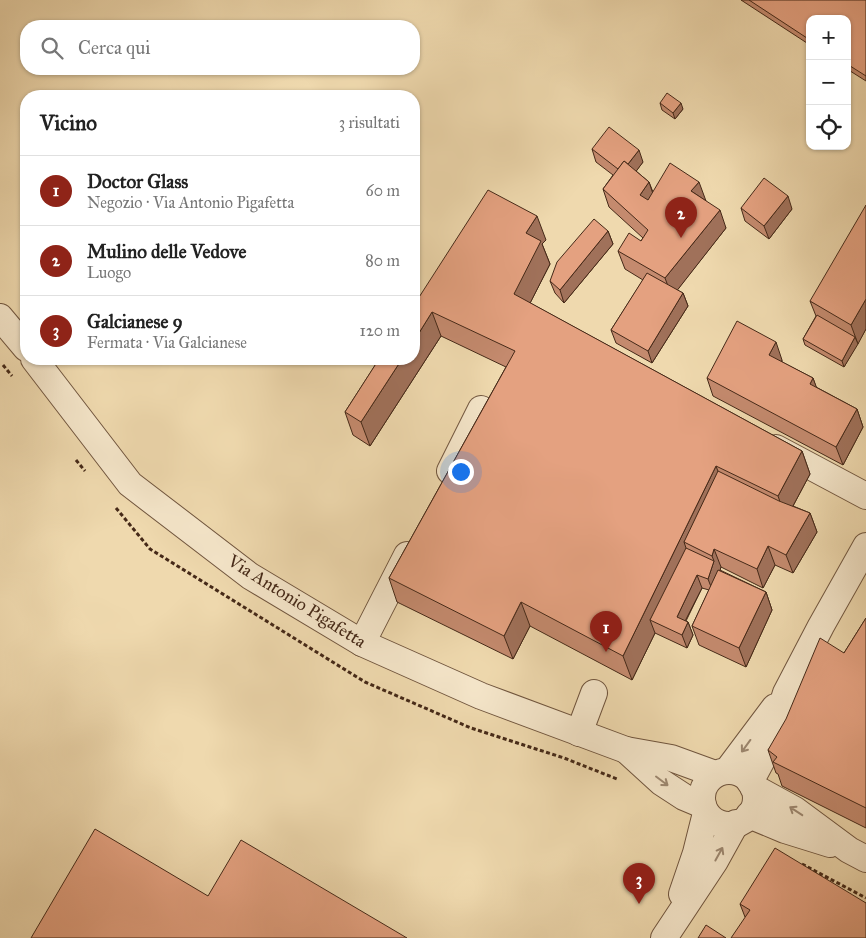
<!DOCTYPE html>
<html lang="it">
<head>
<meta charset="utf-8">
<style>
	body { margin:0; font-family:"IM FELL Great Primer",serif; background:#f6f6f6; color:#222 }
	.controls { position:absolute; right:15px; top:15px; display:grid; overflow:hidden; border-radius:10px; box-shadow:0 1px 4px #0004 }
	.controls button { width:45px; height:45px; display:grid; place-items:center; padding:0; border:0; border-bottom:1px solid #e0e0e0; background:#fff; color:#222; font:25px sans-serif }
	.you { position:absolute; left:460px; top:471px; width:18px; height:18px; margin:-12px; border:4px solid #fff; border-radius:50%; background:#1a73e8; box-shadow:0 0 0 8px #1a73e833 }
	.badge { display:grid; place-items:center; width:32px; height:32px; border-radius:50%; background:#8f2418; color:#fff; font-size:16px; font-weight:700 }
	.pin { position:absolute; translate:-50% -41px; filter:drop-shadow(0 1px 2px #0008) }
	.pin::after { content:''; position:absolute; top:26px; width:18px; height:15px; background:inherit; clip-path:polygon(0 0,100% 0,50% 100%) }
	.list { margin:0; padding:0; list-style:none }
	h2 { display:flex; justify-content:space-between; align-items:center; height:65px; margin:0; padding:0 20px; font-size:21px }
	h2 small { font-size:16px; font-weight:400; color:#767676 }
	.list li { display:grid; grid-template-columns:32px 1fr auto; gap:15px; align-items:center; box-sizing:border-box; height:70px; padding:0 20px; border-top:1px solid #e0e0e0 }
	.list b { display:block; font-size:19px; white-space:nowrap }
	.list p { margin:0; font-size:16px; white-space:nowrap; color:#767676 }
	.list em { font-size:16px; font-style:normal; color:#767676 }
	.icon { flex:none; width:28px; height:28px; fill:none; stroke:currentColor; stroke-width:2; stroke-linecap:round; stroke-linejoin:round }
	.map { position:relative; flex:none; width:866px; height:938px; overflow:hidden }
	.search { position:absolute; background:#fff; box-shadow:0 1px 4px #0004; left:20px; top:20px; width:400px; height:55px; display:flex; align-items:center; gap:12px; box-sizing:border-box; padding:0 18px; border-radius:20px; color:#767676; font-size:19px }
	.panel { position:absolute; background:#fff; box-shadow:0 1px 4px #0004; left:20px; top:90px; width:400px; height:275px; border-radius:20px }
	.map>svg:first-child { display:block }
</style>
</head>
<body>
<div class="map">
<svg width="866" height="938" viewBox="0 0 866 938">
	<rect width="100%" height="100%" fill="#efd9ae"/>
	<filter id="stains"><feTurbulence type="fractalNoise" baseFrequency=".004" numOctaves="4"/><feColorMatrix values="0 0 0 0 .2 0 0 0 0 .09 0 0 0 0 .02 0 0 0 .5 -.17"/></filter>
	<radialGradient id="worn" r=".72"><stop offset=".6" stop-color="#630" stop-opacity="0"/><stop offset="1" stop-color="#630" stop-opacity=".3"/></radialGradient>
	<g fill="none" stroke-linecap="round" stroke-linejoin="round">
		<!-- minor casing -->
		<g stroke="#70553e" stroke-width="28">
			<g id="minor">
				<polyline points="0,317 26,348"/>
				<polyline points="34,359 130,484 250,576 362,643 481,696 626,750 671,758 715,774"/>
				<polyline points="776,448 866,496"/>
				<polyline points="450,471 481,409"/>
				<polyline points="362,643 407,555"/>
				<polyline points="579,733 594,693"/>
				<polyline points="626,750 661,782 684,797 703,805"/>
				<polyline points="727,771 775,707"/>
				<circle cx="729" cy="798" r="27"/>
				<polyline points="750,782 769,747 786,693 821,626 866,546"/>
				<polyline points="753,787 795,810 849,850 866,859"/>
				<polyline points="749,815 785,830 830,844"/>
				<polyline points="682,894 696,853 706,813"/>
				<polyline points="664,938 715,861 736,823"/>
			</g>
		</g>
		<!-- path -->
		<g stroke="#452918" stroke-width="3" stroke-dasharray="4 2.5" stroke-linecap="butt">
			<polyline points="3,365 12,376"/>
			<polyline points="76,460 85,471"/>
			<polyline points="116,508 150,549 365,682 471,728 564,758 617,779"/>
			<polyline points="802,864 866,898"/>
		</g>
		<!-- minor -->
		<use href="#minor" stroke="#f5e6ca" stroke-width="26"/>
	</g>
	<!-- wall -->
	<g fill="#c48a6e" stroke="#452918">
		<polygon points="741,0 866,0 866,81 847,69 847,19 810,19 810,45"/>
		<polygon points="660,103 683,109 675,119 662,110"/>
		<polygon points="592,149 643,162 636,171 649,182 653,192 705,200 726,228 677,290 683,293 688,306 652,363 616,343 611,330 643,280 625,269 618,251 641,241 643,238 609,207 603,189 613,175 596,162"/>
		<polygon points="741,208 792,209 769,239 745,221"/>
		<polygon points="608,231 613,244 564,303 555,293 550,281"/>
		<polygon points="546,240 542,244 550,264 530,303 802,451 810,474 793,506 810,513 817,532 793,573 775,565 763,588 721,567 720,570 766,592 772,610 746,667 699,645 692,626 709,590 702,588 686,621 688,622 693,635 687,648 655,633 632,680 530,626 513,659 397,602 389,578 506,367 441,336 370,446 353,435 345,412 414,305"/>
		<polygon points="810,301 866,329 844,367 805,345 803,339 816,316"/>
		<polygon points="782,360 782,362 813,378 816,387 857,409 863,427 843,465 713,396 707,378"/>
		<polygon points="866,618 866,828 782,786 778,774 776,773 768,750 844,653"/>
		<polygon points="866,903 745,917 740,904"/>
	</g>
	<!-- shaded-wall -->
	<g fill="#a0715a" stroke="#452918">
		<polygon points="681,103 683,109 675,119 673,113"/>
		<polygon points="639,150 643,162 626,185 622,172"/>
		<polygon points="649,182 655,200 646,213 640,195"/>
		<polygon points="699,182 706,201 691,191"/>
		<polygon points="788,196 792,209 769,239 764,226"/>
		<polygon points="720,210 726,228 672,297 665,278"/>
		<polygon points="537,216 546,240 542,244 550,264 523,317 514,294 526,233"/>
		<polygon points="608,231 613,244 564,303 560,290"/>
		<polygon points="683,293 688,306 652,363 648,351"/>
		<polygon points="866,299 866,329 858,344 851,325"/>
		<polygon points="432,312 441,336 370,446 361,422 402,359 414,359 414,341"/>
		<polygon points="855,337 858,344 844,367 842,361"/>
		<polygon points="776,342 782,360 775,373 769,355"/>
		<polygon points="813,378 820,397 810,384"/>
		<polygon points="857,409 863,427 843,465 836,447"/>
		<polygon points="802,451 810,474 786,519 778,496"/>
		<polygon points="716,466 725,490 684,542 690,560 650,620 655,633 632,680 623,656"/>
		<polygon points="810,513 817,532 793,573 786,555"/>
		<polygon points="768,546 775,565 763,588 757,569"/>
		<polygon points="714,549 721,567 713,592 708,579 714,561 712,556"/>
		<polygon points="697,575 702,588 681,629 677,617"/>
		<polygon points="766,592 772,610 746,667 739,648"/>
		<polygon points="521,602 530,626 513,659 504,636"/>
		<polygon points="688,622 693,635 687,648 682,635"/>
	</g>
	<!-- building -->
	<g fill="#e4a180" stroke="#452918">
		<polygon points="749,0 866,0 866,76 847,64 847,19 810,19 810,40"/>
		<polygon points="667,93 681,103 673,113 660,103"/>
		<polygon points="609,127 639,150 628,164 624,161 618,169 592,149"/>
		<polygon points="624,161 649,182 640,195 648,200 670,163 699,182 691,191 720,210 665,278 618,251 629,233 641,241 648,230 603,189"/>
		<polygon points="764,178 788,196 764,226 741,208"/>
		<polygon points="488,190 537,216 526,233 541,241 514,294 802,451 778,496 716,466 623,656 521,602 504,636 389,578 515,351 432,312 414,341 414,305"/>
		<polygon points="866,205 866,299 851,325 810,301"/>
		<polygon points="594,219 608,231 560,290 550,281 557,262"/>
		<polygon points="647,273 683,293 648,351 611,330"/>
		<polygon points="817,315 855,337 842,361 803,339"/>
		<polygon points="737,321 776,342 769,355 813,378 810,384 857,409 836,447 707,378"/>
		<polygon points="379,359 402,359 361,422 345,412"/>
		<polygon points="718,471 779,501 810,513 786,555 768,546 757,569 714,549 712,556 684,542"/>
		<polygon points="686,548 714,561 708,579 697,575 677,617 688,622 682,635 650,620"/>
		<polygon points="718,570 766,592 739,648 692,626"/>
		<polygon points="866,618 866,808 773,762 777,757 768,750 786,719 820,638 844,653"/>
		<polygon points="95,829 208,896 241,840 407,938 31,938"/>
		<polygon points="775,848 866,903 866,938 731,938 750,910 740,904"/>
		<polygon points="706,925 726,938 698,938"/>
	</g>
	<!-- one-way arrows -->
	<defs><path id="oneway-shaft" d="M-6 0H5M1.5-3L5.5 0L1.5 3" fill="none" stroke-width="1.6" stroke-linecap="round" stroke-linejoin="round" transform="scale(1.25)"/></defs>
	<g stroke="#9d8871">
		<use href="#oneway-shaft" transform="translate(746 746) rotate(126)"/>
		<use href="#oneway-shaft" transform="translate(662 781) rotate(37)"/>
		<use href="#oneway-shaft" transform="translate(796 811) rotate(-147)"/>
		<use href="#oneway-shaft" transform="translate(719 854) rotate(-61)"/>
	</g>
	<g text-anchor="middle" stroke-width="5" stroke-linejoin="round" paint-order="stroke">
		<!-- street labels -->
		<g font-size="18" fill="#452918" stroke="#f5e6ca">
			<text transform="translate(297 601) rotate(32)" y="6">Via Antonio Pigafetta</text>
		</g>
	</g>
	<rect width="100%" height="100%" filter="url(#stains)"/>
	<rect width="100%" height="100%" fill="url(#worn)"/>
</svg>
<div class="controls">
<button>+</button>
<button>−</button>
<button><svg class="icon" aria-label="locate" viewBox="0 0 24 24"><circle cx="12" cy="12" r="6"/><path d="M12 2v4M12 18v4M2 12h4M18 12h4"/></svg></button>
</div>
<div class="you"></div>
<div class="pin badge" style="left:606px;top:652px">1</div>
<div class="pin badge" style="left:681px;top:238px">2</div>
<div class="pin badge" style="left:639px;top:904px">3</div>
<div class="search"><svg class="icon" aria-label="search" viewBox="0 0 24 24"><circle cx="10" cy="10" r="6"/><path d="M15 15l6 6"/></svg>Cerca qui</div>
<section class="panel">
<h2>Vicino<small>3 risultati</small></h2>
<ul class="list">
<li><span class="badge">1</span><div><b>Doctor Glass</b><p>Negozio · Via Antonio Pigafetta</p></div><em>60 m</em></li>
<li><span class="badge">2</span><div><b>Mulino delle Vedove</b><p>Luogo</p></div><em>80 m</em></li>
<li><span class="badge">3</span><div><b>Galcianese 9</b><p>Fermata · Via Galcianese</p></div><em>120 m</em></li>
</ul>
</section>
</div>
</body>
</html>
